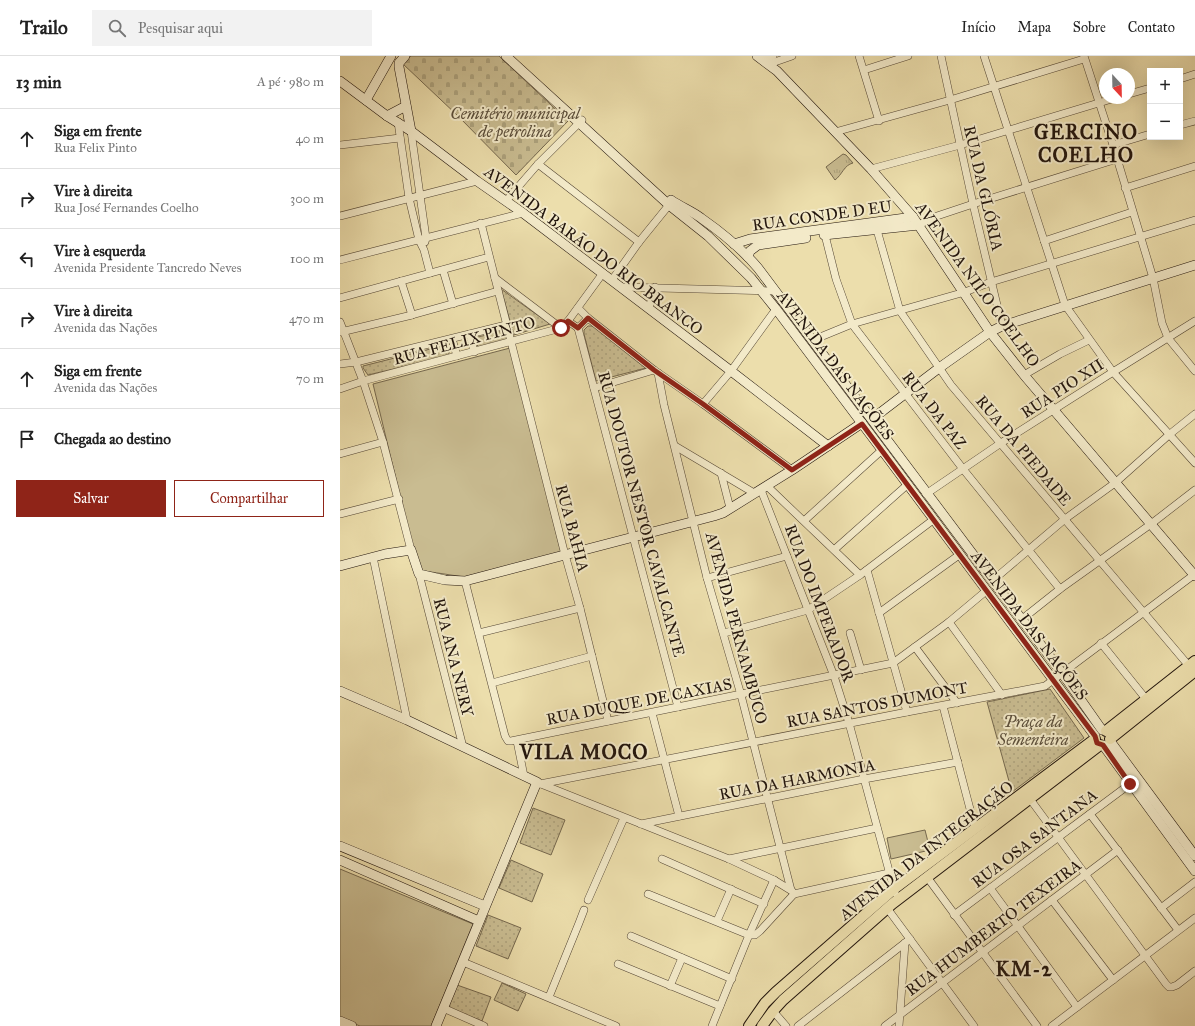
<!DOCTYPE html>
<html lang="pt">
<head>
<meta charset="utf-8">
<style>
	body { margin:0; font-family:"IM FELL Great Primer",serif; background:#f2f2f2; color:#222 }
	.controls { position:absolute; right:12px; top:12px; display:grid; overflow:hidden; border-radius:0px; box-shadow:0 4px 16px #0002 }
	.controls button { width:36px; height:36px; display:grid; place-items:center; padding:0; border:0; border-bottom:1px solid #e0e0e0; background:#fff; color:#222; font:20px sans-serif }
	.compass { position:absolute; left:759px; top:12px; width:36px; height:36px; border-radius:50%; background:#fff; box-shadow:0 4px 16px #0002; rotate:158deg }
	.stop { position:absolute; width:12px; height:12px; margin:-9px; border:3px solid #8f2418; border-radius:50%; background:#fff }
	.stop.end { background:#8f2418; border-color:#fff; box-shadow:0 1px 4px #0008 }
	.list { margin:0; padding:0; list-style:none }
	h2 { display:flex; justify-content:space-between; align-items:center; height:52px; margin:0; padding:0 16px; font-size:17px }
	h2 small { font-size:13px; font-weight:400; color:#767676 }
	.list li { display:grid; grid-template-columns:26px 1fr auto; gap:12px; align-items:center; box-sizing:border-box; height:60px; padding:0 16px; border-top:1px solid #e0e0e0 }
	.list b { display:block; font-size:15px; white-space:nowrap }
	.list p { margin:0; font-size:13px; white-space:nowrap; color:#767676 }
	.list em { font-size:13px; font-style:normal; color:#767676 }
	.actions { display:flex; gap:8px; padding:12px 16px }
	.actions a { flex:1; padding:9px 0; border:1px solid #8f2418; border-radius:0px; text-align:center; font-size:14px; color:#8f2418 }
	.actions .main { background:#8f2418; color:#fff }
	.icon { flex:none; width:22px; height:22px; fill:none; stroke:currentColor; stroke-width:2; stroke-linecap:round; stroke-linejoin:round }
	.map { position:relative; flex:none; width:855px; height:970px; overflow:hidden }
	header { display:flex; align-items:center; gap:24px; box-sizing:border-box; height:56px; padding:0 20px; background:#fff; border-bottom:1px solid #e0e0e0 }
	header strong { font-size:19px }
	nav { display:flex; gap:22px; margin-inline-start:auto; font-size:14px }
	.search { width:280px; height:36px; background:#f2f2f2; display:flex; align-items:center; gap:10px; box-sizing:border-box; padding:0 14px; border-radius:0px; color:#767676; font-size:15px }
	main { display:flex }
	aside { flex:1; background:#fff }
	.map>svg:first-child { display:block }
</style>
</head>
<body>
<header>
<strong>Trailo</strong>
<div class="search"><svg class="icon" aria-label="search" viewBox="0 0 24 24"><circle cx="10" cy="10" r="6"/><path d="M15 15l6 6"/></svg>Pesquisar aqui</div>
<nav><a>Início</a><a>Mapa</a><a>Sobre</a><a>Contato</a></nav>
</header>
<main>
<aside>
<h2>13 min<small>A pé · 980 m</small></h2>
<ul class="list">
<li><svg class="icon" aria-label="ahead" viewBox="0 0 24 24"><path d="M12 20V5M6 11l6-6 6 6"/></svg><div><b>Siga em frente</b><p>Rua Felix Pinto</p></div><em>40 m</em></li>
<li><svg class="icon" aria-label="right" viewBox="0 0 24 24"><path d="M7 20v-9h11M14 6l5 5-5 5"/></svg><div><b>Vire à direita</b><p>Rua José Fernandes Coelho</p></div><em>300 m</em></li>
<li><svg class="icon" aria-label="left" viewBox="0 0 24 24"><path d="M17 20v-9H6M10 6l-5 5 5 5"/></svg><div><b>Vire à esquerda</b><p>Avenida Presidente Tancredo Neves</p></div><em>100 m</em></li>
<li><svg class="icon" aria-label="right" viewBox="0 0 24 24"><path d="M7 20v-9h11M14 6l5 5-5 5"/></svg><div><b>Vire à direita</b><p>Avenida das Nações</p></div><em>470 m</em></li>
<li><svg class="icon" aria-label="ahead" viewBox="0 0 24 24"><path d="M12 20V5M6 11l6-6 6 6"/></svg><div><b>Siga em frente</b><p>Avenida das Nações</p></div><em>70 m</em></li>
<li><svg class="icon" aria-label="arrive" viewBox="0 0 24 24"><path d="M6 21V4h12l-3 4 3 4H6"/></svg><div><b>Chegada ao destino</b></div></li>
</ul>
<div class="actions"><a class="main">Salvar</a><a>Compartilhar</a></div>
</aside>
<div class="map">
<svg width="855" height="970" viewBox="0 0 855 970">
	<defs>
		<pattern id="grass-tufts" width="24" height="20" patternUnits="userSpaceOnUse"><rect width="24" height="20" fill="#c9bc91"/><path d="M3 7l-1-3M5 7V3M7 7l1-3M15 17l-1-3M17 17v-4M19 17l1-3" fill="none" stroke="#aca17c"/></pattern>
		<pattern id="cemetery-stones" width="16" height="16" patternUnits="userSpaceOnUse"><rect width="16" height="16" fill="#c9bc91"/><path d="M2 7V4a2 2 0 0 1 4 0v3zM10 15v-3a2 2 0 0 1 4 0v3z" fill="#aca17c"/></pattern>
		<pattern id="park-dots" width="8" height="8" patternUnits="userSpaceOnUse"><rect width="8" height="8" fill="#c9bc91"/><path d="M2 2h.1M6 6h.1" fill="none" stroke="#aca17c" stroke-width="1.8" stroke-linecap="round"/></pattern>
	</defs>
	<rect width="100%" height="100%" fill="#ecdeac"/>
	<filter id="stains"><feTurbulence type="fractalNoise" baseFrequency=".005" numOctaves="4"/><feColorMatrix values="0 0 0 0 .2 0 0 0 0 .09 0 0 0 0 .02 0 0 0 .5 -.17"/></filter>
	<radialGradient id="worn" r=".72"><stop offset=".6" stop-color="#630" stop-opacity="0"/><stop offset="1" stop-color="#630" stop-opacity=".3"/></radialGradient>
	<!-- grass -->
	<path fill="url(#grass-tufts)" stroke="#75684e" d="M 503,98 L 506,99 L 513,107 C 504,109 502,119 495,124 L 486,111 Z"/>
	<!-- cemetery -->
	<polygon fill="url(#cemetery-stones)" stroke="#75684e" points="71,0 159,0 228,65 176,119 118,60 63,8"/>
	<!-- park -->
	<g fill="url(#park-dots)" stroke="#75684e">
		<polygon points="161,233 210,268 174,279"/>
		<polygon points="248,270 254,270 306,312 256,325 244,278 244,274"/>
		<polygon points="163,275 165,276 167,284 139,291 136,288 136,284 138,281"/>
		<polygon points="106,289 110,294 108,300 28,319 23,312 23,310"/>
		<polygon points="710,633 744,682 672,736 647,646"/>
		<polygon points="193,752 225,764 211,799 180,787"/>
		<polygon points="171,804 203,818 192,846 159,832"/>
		<polygon points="148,859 181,872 168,903 136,890"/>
		<polygon points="162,927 186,938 178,955 154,944"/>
		<polygon points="117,929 151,941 142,965 108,952"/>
	</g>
	<!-- pitch -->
	<g fill="#c9bc91" stroke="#75684e">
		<polygon points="170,292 221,496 124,521 78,514 33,328"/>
		<polygon points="585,774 590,794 551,803 547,782"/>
		<polygon points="0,813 133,868 91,970 20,970 0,962"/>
	</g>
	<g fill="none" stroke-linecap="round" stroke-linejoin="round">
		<!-- street casing -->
		<g stroke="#544634" stroke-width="8">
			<g id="street">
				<polyline points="519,0 539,65"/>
				<polyline points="601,0 633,148 662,270"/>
				<polyline points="644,0 725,249 773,316 855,407"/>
				<polyline points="744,0 773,89 813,222 822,267 828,282 855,315"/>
				<polyline points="422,4 433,0"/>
				<polyline points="429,8 452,0"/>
				<polyline points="524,14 568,0"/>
				<polyline points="840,23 855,18"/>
				<polyline points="789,38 810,32"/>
				<polyline points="58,66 69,142 79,184 84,194 90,217"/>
				<polyline points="840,69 855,65"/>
				<polyline points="71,75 86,182 85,186"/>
				<polyline points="495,76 610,44 744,3"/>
				<polyline points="0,89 60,82"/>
				<polyline points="773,89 810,78"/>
				<polyline points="198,108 299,186"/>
				<polyline points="531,113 620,89 775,42"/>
				<polyline points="785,132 855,110"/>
				<polyline points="166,145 198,108 242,64"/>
				<polyline points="0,160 137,125"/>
				<polyline points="141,167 224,495 240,552 268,665"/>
				<polyline points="579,169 594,161 633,148 777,103"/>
				<polyline points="537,174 560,255 611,329 849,610"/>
				<polyline points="484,175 496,223 512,268 623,413 720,533"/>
				<polyline points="704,185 792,156"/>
				<polyline points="0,204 183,157"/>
				<polyline points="103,214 113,248"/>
				<polyline points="155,222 221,272"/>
				<polyline points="272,224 299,186 329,149"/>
				<polyline points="61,225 72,259"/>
				<polyline points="281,231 435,235"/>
				<polyline points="0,242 149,201"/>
				<polyline points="238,252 248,262 314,314 363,348 452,414"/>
				<polyline points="309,252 315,231"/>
				<polyline points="228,265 263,217"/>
				<polyline points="0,266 23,325 43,386 71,494"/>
				<polyline points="238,272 338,651"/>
				<polyline points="1,276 72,259 158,235"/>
				<polyline points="130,278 134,296"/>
				<polyline points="112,283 117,300"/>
				<polyline points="473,284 512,268 625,236 651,226 855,164"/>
				<polyline points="0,308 16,306 166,269"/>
				<polyline points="318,317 324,349 367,522 401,639 451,834"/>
				<polyline points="684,319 720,298 749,284"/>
				<polyline points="254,332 314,314"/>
				<polyline points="0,333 23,325 221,272 228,265 238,272 248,262"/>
				<polyline points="363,348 391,315 436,253"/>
				<polyline points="335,390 414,437"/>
				<polyline points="0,398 43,386"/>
				<polyline points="381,417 390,452"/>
				<polyline points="427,430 520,519"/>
				<polyline points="421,434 494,620 509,667 555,837"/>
				<polyline points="586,438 661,387 773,316 855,265"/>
				<polyline points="0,458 59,443"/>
				<polyline points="465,464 542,394"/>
				<polyline points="495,493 567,429"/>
				<polyline points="33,501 67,664"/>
				<polyline points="527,514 567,656"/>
				<polyline points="79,518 123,691"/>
				<polyline points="367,522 447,500"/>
				<polyline points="125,525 165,680 168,685 171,685 553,607 609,566 646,535"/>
				<polyline points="652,525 725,463 775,427 830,378 855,358"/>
				<polyline points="539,557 619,499"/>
				<polyline points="681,564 720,533 811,468 855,434"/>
				<polyline points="609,566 662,639"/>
				<polyline points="139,577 240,552"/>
				<polyline points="384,577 468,554 520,519 593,464"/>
				<polyline points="510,577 521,614"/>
				<polyline points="761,587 806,643"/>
				<polyline points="575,591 617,647"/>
				<polyline points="152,627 252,600"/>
				<polyline points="603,650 635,772"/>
				<polyline points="312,657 339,760"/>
				<polyline points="177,685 184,720"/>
				<polyline points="200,728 567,656 705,630 855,518"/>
				<polyline points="201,728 389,803 434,824 452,835"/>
				<polyline points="690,743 826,928 829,931 832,931 837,929 855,915"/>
				<polyline points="750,758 838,874"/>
				<polyline points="301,768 524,723 618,706"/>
				<polyline points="322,803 424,848"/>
				<polyline points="389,803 537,772"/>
				<polyline points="587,821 697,970"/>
				<polyline points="650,832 737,951"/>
				<polyline points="308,838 409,879 415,879 420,875 454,838"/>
				<polyline points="454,838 549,817"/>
				<polyline points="248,844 284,762"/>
				<polyline points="712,844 773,924"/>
				<polyline points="547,852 634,970"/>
				<polyline points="821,852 855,826"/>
				<polyline points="614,859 790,728"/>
				<polyline points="377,865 391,833"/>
				<polyline points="291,880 392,923"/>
				<polyline points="123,906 276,970"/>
				<polyline points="278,908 380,950"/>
				<polyline points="330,930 342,902"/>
				<polyline points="209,941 239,867 244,854"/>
				<polyline points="103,952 144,970"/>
				<polyline points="433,955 446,970"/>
				<polyline points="372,970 409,879 434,824"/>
				<polyline points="458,970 570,883"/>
				<polyline points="545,970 778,794"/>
				<polyline points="559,970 565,887"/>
				<polyline points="712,970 855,862"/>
			</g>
		</g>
		<!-- secondary casing -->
		<g stroke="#21140c" stroke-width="10">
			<g id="secondary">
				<polyline points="65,0 59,7 59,11 71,75"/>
				<polyline points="166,0 329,149 368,180 411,222 436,253 542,394 755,680"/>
				<polyline points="417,0 437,15 531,113 573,161 650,276 684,319 855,520"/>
				<polyline points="0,25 47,60 71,75 137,125 183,157 391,315 488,390"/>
				<polyline points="26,44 51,0"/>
				<polyline points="47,60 66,50"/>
				<path d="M 331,144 C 341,151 352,155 361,162 C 381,176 402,193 418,212 L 722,617 L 762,674"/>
				<polyline points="484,179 579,169"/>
				<polyline points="394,188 410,183 573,161"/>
				<polyline points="408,201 410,195 418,189 466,182"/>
				<polyline points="532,363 599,312 650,276 662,270 855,209"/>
				<polyline points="0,510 45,498 71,494 79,518 105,524 125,525 374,460 383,457 452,414 522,367"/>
				<polyline points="0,635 67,664 197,726 96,970"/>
				<polyline points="770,685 855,800"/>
				<polyline points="763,689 855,815"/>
				<polyline points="0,790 145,850"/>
				<polyline points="0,804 139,865"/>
				<polyline points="0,965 12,970"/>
			</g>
		</g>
		<!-- primary casing -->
		<g stroke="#21140c" stroke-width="12">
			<g id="primary">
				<polyline points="766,675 855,605"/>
				<polyline points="770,683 855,615"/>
				<polyline points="409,970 425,947 436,936 554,833 755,683"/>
				<polyline points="422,970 433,955 443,944 552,848 760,689"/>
			</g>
		</g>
		<!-- street -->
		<use href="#street" stroke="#f3eac9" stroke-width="7"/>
		<!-- secondary -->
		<use href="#secondary" stroke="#f3eac9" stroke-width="9"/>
		<!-- primary -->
		<use href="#primary" stroke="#ecdeac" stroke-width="10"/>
	</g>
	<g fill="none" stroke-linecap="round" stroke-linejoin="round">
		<!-- route -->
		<polyline stroke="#8f2418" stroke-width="5" points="221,272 228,265 238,272 248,262 314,314 363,348 452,414 522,368 722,636 755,680 757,687 763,689 790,728"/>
	</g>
	<g text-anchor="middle" stroke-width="4" stroke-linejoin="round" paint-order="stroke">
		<!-- park labels -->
		<g font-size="16" font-style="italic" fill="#5c4f3b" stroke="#f3eac9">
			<text x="175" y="63">Cemitério municipal<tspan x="175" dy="18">de petrolina</tspan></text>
			<text x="693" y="671">Praça da<tspan x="693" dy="18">Sementeira</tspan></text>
		</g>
		<!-- street labels -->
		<g font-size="16" fill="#21140c" stroke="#f3eac9">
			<text transform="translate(644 132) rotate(77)" y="6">RUA DA GLÓRIA</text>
			<text transform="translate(482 159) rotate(-8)" y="6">RUA CONDE D EU</text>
			<text transform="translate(254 194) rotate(37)" y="6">AVENIDA BARÃO DO RIO BRANCO</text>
			<text transform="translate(638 228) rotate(54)" y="6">AVENIDA NILO COELHO</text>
			<text transform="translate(124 284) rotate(-15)" y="6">RUA FELIX PINTO</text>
			<text transform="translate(496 309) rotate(53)" y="6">AVENIDA DAS NAÇÕES</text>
			<text transform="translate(722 332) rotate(-33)" y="6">RUA PIO XII</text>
			<text transform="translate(595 354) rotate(52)" y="6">RUA DA PAZ</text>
			<text transform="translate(684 394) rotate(50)" y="6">RUA DA PIEDADE</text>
			<text transform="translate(302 458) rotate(75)" y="6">RUA DOUTOR NESTOR CAVALCANTE</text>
			<text transform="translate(233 472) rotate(75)" y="6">RUA BAHIA</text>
			<text transform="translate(480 547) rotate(69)" y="6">RUA DO IMPERADOR</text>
			<text transform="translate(690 569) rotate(53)" y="6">AVENIDA DAS NAÇÕES</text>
			<text transform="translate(397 572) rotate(75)" y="6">AVENIDA PERNAMBUCO</text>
			<text transform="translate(114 601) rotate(76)" y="6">RUA ANA NERY</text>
			<text transform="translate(299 645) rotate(-11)" y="6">RUA DUQUE DE CAXIAS</text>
			<text transform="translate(537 648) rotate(-11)" y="6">RUA SANTOS DUMONT</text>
			<text transform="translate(457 723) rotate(-11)" y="6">RUA DA HARMONIA</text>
			<text transform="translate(694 782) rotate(-37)" y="6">RUA OSA SANTANA</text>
			<text transform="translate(586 794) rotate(-38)" y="6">AVENIDA DA INTEGRAÇÃO</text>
			<text transform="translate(653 871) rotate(-37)" y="6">RUA HUMBERTO TEXEIRA</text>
		</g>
		<!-- district labels -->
		<g font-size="20" font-weight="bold" letter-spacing="1" fill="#21140c" stroke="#f3eac9">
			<text x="746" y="83">GERCINO<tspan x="746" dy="23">COELHO</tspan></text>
			<text x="244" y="703">VILA MOCO</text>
			<text x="684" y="920">KM-2</text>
		</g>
	</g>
	<rect width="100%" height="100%" filter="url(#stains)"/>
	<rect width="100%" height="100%" fill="url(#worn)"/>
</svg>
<div class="controls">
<button>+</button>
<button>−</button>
</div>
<svg class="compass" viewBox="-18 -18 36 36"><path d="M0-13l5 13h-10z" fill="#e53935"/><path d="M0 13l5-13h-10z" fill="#767676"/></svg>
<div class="stop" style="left:221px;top:272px"></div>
<div class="stop end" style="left:790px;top:728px"></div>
</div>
</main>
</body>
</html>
